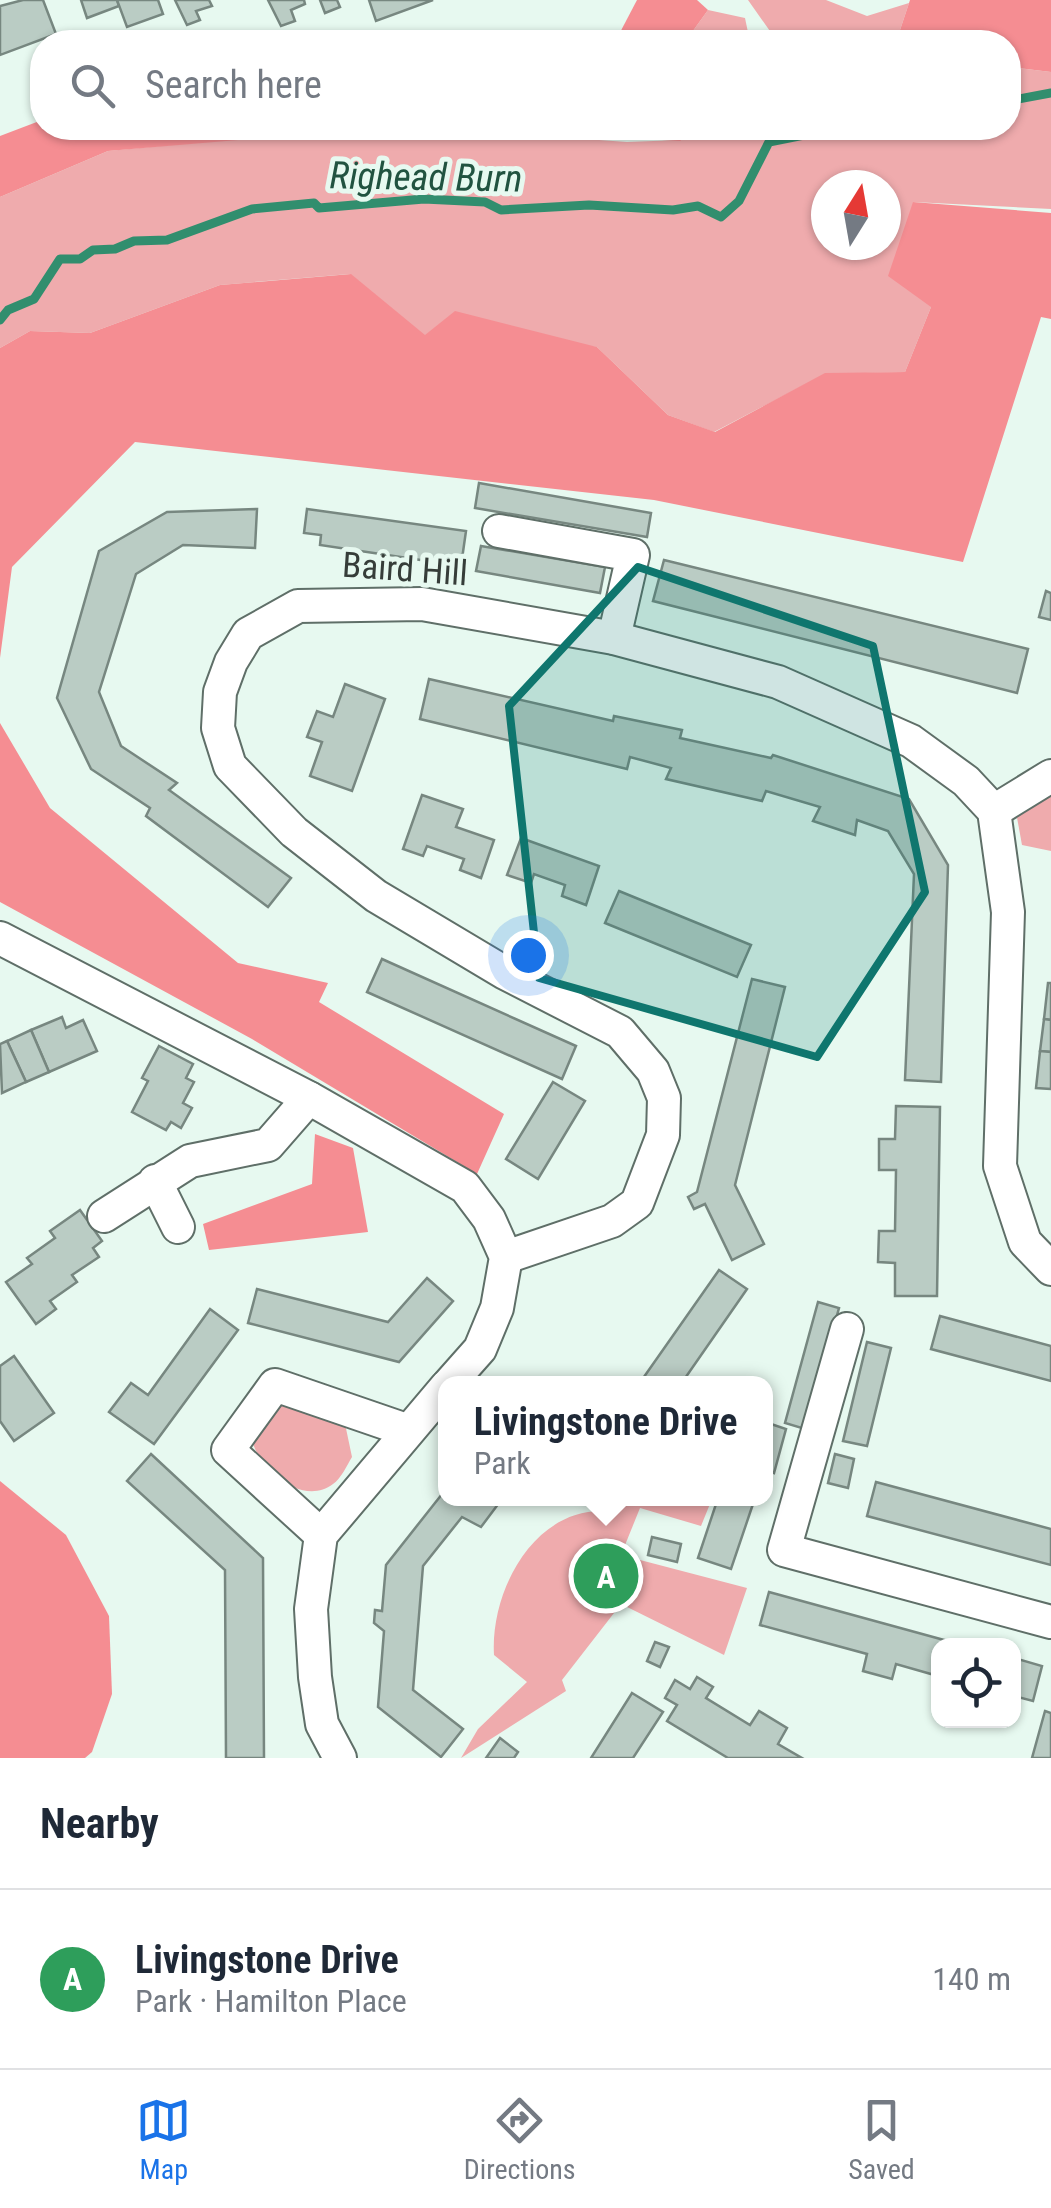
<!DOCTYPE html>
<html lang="en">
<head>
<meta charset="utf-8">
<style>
	body { margin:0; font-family:"Roboto Condensed",sans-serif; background:#f6f6f7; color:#1f2937 }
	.controls { position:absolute; right:30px; bottom:30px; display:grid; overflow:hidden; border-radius:20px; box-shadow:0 2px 8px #0004 }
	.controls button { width:90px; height:90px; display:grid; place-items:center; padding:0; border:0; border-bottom:2px solid #e0e1e3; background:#fff; color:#1f2937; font:50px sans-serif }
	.compass { position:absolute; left:811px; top:170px; width:90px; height:90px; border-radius:50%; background:#fff; box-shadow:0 2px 8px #0004; rotate:11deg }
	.you { position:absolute; left:528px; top:955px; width:35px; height:35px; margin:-25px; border:8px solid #fff; border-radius:50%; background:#1a73e8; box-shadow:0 0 0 15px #1a73e833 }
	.badge { display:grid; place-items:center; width:65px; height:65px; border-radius:50%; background:#1a73e8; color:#fff; font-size:32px; font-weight:700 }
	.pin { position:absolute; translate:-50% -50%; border:5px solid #fff; box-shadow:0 2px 10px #0006 }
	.popup { position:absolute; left:438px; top:1376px; width:335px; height:130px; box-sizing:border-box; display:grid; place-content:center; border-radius:20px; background:#fff; filter:drop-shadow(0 2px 8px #0005); font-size:32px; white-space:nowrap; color:#747a83 }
	.popup b { font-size:38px; color:#1f2937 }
	.popup::after { content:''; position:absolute; left:50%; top:100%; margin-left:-20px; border:20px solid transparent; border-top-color:#fff }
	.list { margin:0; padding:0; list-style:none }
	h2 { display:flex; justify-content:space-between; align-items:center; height:130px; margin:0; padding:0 40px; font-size:42px }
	h2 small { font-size:32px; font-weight:400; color:#747a83 }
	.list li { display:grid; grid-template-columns:65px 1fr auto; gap:30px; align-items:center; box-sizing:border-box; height:180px; padding:0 40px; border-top:2px solid #e0e1e3 }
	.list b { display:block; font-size:38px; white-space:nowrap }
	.list p { margin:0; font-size:32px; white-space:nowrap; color:#747a83 }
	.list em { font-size:32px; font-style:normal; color:#747a83 }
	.icon { flex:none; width:55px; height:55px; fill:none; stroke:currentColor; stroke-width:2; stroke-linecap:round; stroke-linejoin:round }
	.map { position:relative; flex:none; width:1051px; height:1758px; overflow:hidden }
	.search { position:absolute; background:#fff; box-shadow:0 2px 8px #0004; left:30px; right:30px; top:30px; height:110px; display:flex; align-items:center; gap:25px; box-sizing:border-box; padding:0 35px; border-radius:40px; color:#747a83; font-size:38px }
	.sheet { height:310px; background:#fff }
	nav { display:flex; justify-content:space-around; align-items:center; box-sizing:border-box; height:140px; border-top:2px solid #e0e1e3; background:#fff; font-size:28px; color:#747a83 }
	nav a { display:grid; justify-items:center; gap:5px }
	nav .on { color:#1a73e8 }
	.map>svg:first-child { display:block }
</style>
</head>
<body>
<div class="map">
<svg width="1051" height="1758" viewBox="0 0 1051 1758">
	<rect width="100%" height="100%" fill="#e7f9f0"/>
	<!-- green -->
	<g fill="#efabad" fill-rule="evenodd">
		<polygon points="748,0 826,0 867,16 909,3 896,42 770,42 772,34"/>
		<polygon points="708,10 745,18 750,42 685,42"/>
		<path d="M 1009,67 L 1051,72 L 1051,209 L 913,202 L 931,307 L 905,372 L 825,374 L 714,432 L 668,415 L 597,347 L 425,336 L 350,274 L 220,285 L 90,333 L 30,331 L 0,348 L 0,197 L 108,151 L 254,137 L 431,128 L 627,142 L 680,140 L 673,128 L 1008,128 ZM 826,185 L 886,185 L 886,245 L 826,245 Z"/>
		<polygon points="1051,789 1051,851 1022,845 1016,812"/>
		<path d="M 286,1403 L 344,1419 L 352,1457 C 347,1465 341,1479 333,1484 C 303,1507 259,1470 252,1440 L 274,1409 Z"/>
		<path d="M 617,1499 L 712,1499 L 701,1526 L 640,1508 L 621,1555 L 747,1588 L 724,1655 L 621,1604 L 562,1680 L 566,1691 L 461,1758 L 478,1729 L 527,1682 L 494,1655 C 490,1588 538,1501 614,1512 Z"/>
	</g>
	<!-- forest -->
	<g fill="#f58d92">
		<polygon points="637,0 697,0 708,10 685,42 615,42"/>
		<polygon points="910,0 1051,0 1051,72 1009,67 1008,42 896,42"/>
		<polygon points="42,120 42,128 380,128 108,151 0,197 0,136"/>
		<polygon points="431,128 673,128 681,141"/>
		<polygon points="913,202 1051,213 1051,319 1041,317 963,562 654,500 135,442 12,567 0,658 0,348 30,331 90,333 220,285 351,274 425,335 455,311 597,347 668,415 715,432 825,373 905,372 931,307 888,276"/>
		<polygon points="0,723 50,808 238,963 328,983 319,1002 504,1114 477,1174 252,1039 0,902"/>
		<polygon points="315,1134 353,1148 368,1232 209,1250 203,1224 312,1184"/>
		<polygon points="0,1481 66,1535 109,1616 112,1694 92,1752 85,1758 0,1758"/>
	</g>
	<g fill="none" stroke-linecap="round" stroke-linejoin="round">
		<!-- stream -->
		<g stroke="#318e6e" stroke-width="9">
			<polyline points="1008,101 1051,93"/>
			<polyline points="0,320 8,310 34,299 60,259 80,259 93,250 115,249 134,241 167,240 252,209 314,203 319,208 424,199 485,202 501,210 589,205 673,210 698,206 721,217 739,201 769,142 839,128"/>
		</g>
	</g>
	<!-- building -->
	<g fill="#baccc4" stroke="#778780" stroke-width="2.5">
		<polygon points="23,0 43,0 56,34 0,55 0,6"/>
		<polygon points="81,0 117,0 119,6 87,18"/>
		<polygon points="117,0 158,0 163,14 127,27"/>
		<polygon points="175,0 209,0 212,6 196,11 200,20 187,25"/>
		<polygon points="268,0 304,0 305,4 291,10 295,21 281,26"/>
		<polygon points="320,0 337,0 340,7 325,13"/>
		<polygon points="369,0 433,0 376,21"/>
		<polygon points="479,483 651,513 647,537 475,508"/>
		<polygon points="257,509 255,548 183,545 136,574 99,692 121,746 177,783 169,790 291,878 268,907 146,816 150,808 91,769 57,698 99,551 167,512"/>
		<polygon points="307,509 466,531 461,566 320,545 321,535 304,533"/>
		<polygon points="481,546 605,567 600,593 476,571"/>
		<polygon points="664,560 1028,649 1017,693 653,601"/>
		<polygon points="1046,591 1051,593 1051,620 1039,617"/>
		<polygon points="429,679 613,721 614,716 682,730 680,738 771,758 773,755 909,799 948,865 941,1082 905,1080 914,874 888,831 857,820 855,835 813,821 820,807 766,791 762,801 666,779 671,768 630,757 627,769 420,719"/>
		<polygon points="345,684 385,699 352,791 310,776 322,742 307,737 317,711 333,717"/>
		<polygon points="422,795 463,809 456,827 494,840 481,878 460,870 464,859 427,846 423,856 403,849"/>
		<polygon points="521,838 599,866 586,905 562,896 565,885 534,874 531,883 507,875"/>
		<polygon points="619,891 751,945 737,977 605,923"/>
		<polygon points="382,959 576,1046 562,1079 367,992"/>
		<polygon points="752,979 785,987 735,1185 764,1244 732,1260 705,1204 694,1209 688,1197 697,1192"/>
		<polygon points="1048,983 1051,983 1051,1020 1044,1019"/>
		<polygon points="62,1017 66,1028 83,1020 97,1051 49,1072 31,1030"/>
		<polygon points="1044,1019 1051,1020 1051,1052 1040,1051"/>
		<polygon points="31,1030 49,1072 26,1082 7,1041"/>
		<polygon points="7,1041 26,1082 2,1093 0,1044"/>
		<polygon points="159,1046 193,1064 186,1078 194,1082 183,1103 192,1108 181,1128 171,1122 166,1130 132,1112 148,1081 142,1078"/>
		<polygon points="1040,1051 1051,1052 1051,1089 1036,1088"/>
		<polygon points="553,1082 585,1101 538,1179 506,1159"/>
		<polygon points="896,1106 940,1107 937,1296 895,1296 895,1263 878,1262 879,1231 895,1231 896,1170 879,1170 879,1139 895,1139"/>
		<polygon points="80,1210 102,1241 93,1248 99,1257 72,1275 77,1282 50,1301 56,1309 36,1324 6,1282 32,1264 27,1258 55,1238 50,1231"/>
		<polygon points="719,1270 747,1289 681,1384 639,1384"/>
		<polygon points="427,1278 453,1301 399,1362 248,1323 257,1289 388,1322"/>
		<polygon points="818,1302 839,1308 805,1429 785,1423"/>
		<polygon points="210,1309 238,1330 154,1444 109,1412 131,1383 148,1395"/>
		<polygon points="940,1316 1051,1346 1051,1381 931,1349"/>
		<polygon points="867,1342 891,1348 867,1446 843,1441"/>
		<polygon points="14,1356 54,1413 14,1441 0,1421 0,1366"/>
		<polygon points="771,1424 786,1429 774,1473 766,1470"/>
		<polygon points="151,1454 263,1558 264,1758 226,1758 225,1570 127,1481"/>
		<polygon points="835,1454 854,1459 848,1488 828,1483"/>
		<polygon points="876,1482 1051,1529 1051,1565 867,1516"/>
		<polygon points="446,1489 446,1498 493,1498 499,1503 481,1527 462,1517 423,1566 413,1690 463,1729 441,1757 378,1707 384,1631 374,1623 375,1610 382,1611 386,1565"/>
		<polygon points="718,1498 754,1501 731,1569 698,1558"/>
		<polygon points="652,1537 681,1544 677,1562 648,1555"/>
		<polygon points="769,1592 966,1646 938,1646 938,1676 896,1664 892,1679 863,1671 867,1654 760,1625"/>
		<polygon points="655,1642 669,1647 660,1667 647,1661"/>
		<polygon points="1014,1658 1042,1666 1033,1701 1014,1696"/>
		<polygon points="697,1677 713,1687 706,1698 750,1725 759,1711 787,1728 778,1744 802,1758 728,1758 667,1721 677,1705 665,1698 675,1680 690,1689"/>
		<polygon points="632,1693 663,1712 633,1758 591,1758"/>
		<polygon points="1045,1711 1051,1713 1051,1758 1032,1758"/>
		<polygon points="500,1738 518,1752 514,1758 486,1758"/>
	</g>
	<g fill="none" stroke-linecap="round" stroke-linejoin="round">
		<!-- minor casing -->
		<g stroke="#5f6f68" stroke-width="36">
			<g id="minor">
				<polyline points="499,531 633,555 614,638"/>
				<polyline points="994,811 1051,776"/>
				<polyline points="0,938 309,1098 465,1187 489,1219 506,1257 497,1308 480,1349 449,1384"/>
				<polyline points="155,1181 178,1227"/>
				<polyline points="104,1216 190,1161 268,1145 309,1098"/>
				<polyline points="506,1257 612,1221 637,1203 663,1135 664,1098 653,1071 620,1032 505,973 376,896 294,832 230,766 218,728 220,692 231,662 248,634 298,606 422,604 614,638 778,682 911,741 966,781 994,811 1008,912 1000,1166 1025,1242 1051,1269"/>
				<polyline points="847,1329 784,1550 1051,1622"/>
				<polyline points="321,1535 228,1450 275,1385 406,1430"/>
				<polyline points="340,1758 322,1724 315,1677 311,1609 321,1535 446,1387"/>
			</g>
		</g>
		<!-- minor -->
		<use href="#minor" stroke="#fff" stroke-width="32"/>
	</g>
	<!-- marked area -->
	<path fill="#0f766e" fill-opacity="0.2" stroke="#0f766e" stroke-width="8" stroke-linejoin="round" d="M 638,567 L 873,646 L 925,892 L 817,1057 L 539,978 L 509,706 Z"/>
	<g text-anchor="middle" stroke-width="10" stroke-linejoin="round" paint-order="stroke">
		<!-- street labels -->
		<g font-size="35" fill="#363d39" stroke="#e7f9f0">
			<text transform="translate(405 569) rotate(4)" y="12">Baird Hill</text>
		</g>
		<!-- water labels -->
		<g font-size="38" font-style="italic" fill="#215340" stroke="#e7f9f0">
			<text transform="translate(426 177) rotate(1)" y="13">Righead Burn</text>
		</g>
	</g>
</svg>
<div class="controls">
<button><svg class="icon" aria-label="locate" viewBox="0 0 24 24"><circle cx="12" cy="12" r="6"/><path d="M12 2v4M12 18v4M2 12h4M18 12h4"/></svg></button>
</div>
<svg class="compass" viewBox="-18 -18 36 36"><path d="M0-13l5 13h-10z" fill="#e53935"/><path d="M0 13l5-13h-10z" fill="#747a83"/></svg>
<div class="you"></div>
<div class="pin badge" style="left:606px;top:1576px;background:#2e9e5b">A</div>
<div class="popup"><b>Livingstone Drive</b>Park</div>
<div class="search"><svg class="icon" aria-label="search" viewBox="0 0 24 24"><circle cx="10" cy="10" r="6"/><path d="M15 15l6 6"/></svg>Search here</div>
</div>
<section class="sheet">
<h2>Nearby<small></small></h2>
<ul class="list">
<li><span class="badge" style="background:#2e9e5b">A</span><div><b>Livingstone Drive</b><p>Park · Hamilton Place</p></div><em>140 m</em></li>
</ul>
</section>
<nav>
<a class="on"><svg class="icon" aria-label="map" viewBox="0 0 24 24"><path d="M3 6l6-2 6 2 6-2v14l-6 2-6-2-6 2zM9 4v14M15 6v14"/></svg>Map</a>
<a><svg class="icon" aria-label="directions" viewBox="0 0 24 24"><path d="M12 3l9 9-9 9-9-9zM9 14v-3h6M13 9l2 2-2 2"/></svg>Directions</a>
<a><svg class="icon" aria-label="saved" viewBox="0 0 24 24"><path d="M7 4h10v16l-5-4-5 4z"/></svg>Saved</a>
</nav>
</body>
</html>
